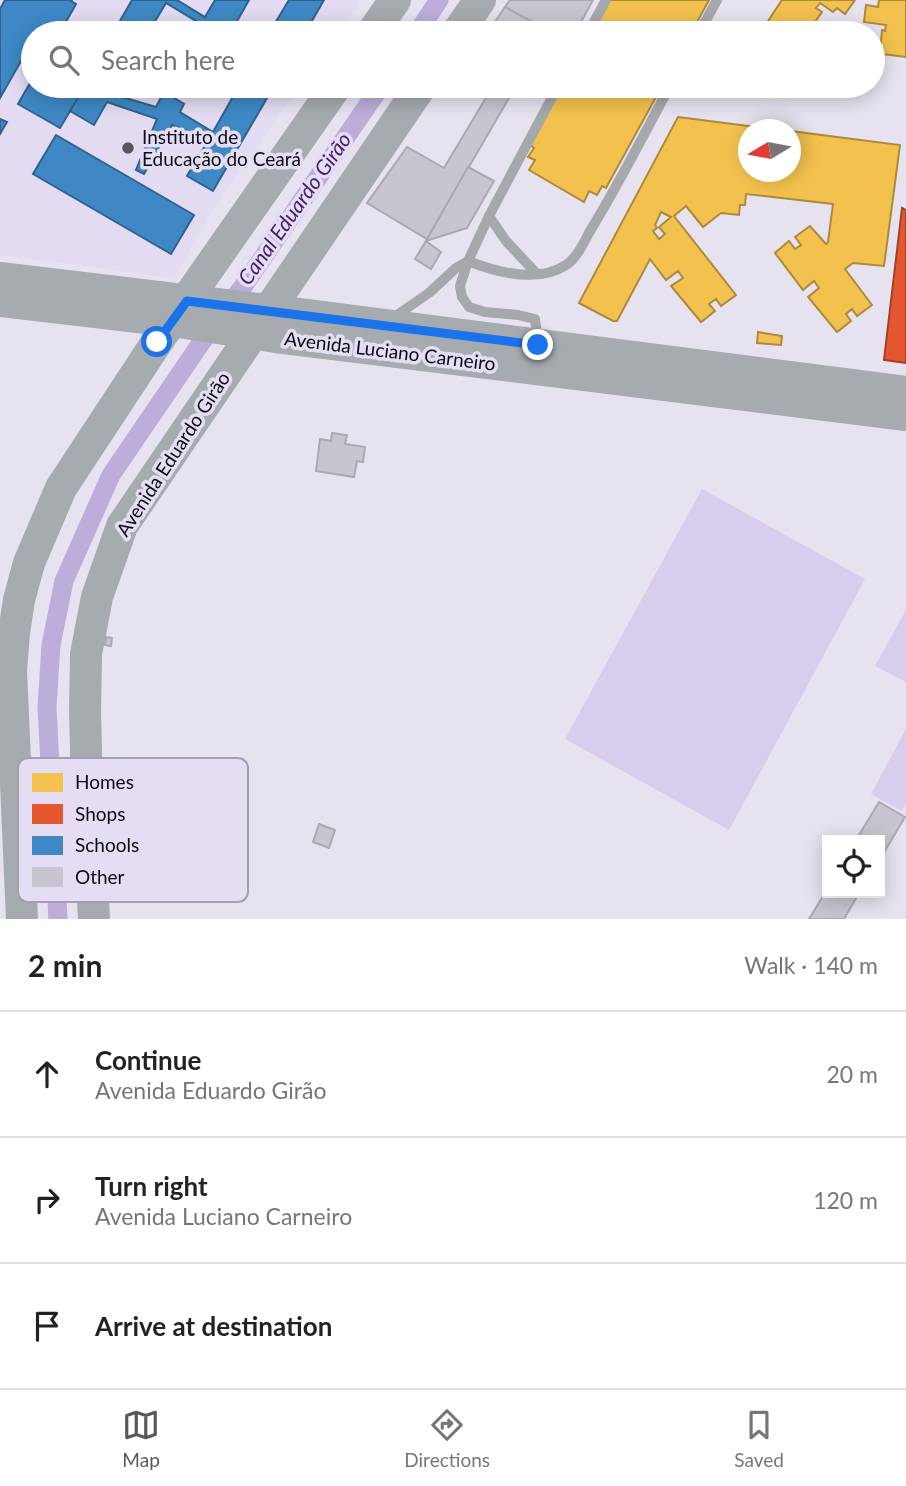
<!DOCTYPE html>
<html lang="en">
<head>
<meta charset="utf-8">
<style>
	body { margin:0; font-family:Lato,sans-serif; background:#f6f6f6; color:#222 }
	.controls { position:absolute; right:21px; bottom:21px; display:grid; overflow:hidden; border-radius:0px; box-shadow:0 4px 18px #0003 }
	.controls button { width:63px; height:63px; display:grid; place-items:center; padding:0; border:0; border-bottom:2px solid #e0e0e0; background:#fff; color:#222; font:35px sans-serif }
	.compass { position:absolute; left:738px; top:119px; width:63px; height:63px; border-radius:50%; background:#fff; box-shadow:0 4px 18px #0003; rotate:260deg }
	.stop { position:absolute; width:21px; height:21px; margin:-16px; border:5px solid #1a73e8; border-radius:50%; background:#fff }
	.stop.end { background:#1a73e8; border-color:#fff; box-shadow:0 2px 7px #0008 }
	.list { margin:0; padding:0; list-style:none }
	h2 { display:flex; justify-content:space-between; align-items:center; height:91px; margin:0; padding:0 28px; font-size:30px }
	h2 small { font-size:23px; font-weight:400; color:#767676 }
	.list li { display:grid; grid-template-columns:46px 1fr auto; gap:21px; align-items:center; box-sizing:border-box; height:126px; padding:0 28px; border-top:2px solid #e0e0e0 }
	.list b { display:block; font-size:26px; white-space:nowrap }
	.list p { margin:0; font-size:23px; white-space:nowrap; color:#767676 }
	.list em { font-size:23px; font-style:normal; color:#767676 }
	.icon { flex:none; width:38px; height:38px; fill:none; stroke:currentColor; stroke-width:2; stroke-linecap:round; stroke-linejoin:round }
	.map { position:relative; flex:none; width:906px; height:919px; overflow:hidden }
	.search { position:absolute; background:#fff; box-shadow:0 4px 18px #0003; left:21px; right:21px; top:21px; height:77px; display:flex; align-items:center; gap:18px; box-sizing:border-box; padding:0 24px; border-radius:38px; color:#767676; font-size:26px }
	.sheet { height:469px; background:#fff }
	nav { display:flex; justify-content:space-around; align-items:center; box-sizing:border-box; height:98px; border-top:2px solid #e0e0e0; background:#fff; font-size:19px; color:#767676 }
	nav a { display:grid; justify-items:center; gap:4px }
	nav .on { color:#59565f }
	.map>svg:first-child { display:block }
</style>
</head>
<body>
<div class="map">
<svg width="906" height="919" viewBox="0 0 906 919">
	<rect width="100%" height="100%" fill="#e6e2ef"/>
	<!-- built -->
	<polygon fill="#e3dbf1" points="0,0 361,0 338,33 33,33 33,86 300,86 213,210 174,278 0,255"/>
	<!-- grass -->
	<g fill="#d8cdec">
		<polygon points="702,489 865,579 729,830 565,739"/>
		<polygon points="906,610 906,682 875,666"/>
		<polygon points="906,729 906,803 902,811 871,794"/>
	</g>
	<!-- homes -->
	<g fill="#f2c14e" stroke="#ad8a3c" stroke-width="2" fill-rule="evenodd">
		<polygon points="609,0 709,0 691,33 591,33"/>
		<polygon points="782,0 855,0 845,14 837,8 833,12 820,3 816,8 822,12 807,33 760,33"/>
		<polygon points="879,0 906,0 906,57 883,54 883,53 880,52 882,30 885,31 886,25 864,22 866,5 878,7"/>
		<polygon points="562,86 662,86 606,188 602,186 597,195 589,191 584,202 529,170 535,160 528,157 534,148 529,144"/>
		<path d="M 678,117 L 780,130 L 748,130 L 748,172 L 790,172 L 790,131 L 900,145 L 884,266 L 853,263 L 845,269 L 872,305 L 857,316 L 852,309 L 846,314 L 851,321 L 837,332 L 808,297 L 819,288 L 814,281 L 803,290 L 775,253 L 789,241 L 795,249 L 801,245 L 795,237 L 810,226 L 826,244 L 828,242 L 833,204 L 746,194 L 745,205 L 740,205 L 739,215 L 721,213 L 703,227 L 686,206 L 674,216 L 736,295 L 721,306 L 716,299 L 709,304 L 715,311 L 701,322 L 671,286 L 683,278 L 678,271 L 666,280 L 650,259 L 617,321 L 613,321 L 579,303 ZM 661,212 L 671,217 L 659,227 L 665,234 L 659,239 L 653,231 L 657,228 L 655,225 Z"/>
		<polygon points="758,332 782,336 781,345 757,343"/>
	</g>
	<!-- shops -->
	<polygon fill="#e4572e" stroke="#a44025" stroke-width="2" points="902,208 906,210 906,363 884,360"/>
	<!-- schools -->
	<g fill="#3f88c5" stroke="#30628f" stroke-width="2">
		<polygon points="5,0 72,0 71,1 76,4 63,27 73,33 33,33 33,40 0,98 0,9"/>
		<polygon points="132,0 177,0 205,17 215,0 249,0 231,32 233,33 199,33 204,26 166,3 148,33 113,33"/>
		<polygon points="289,0 324,0 305,33 269,33"/>
		<polygon points="33,78 33,86 85,86 60,128 18,104"/>
		<polygon points="85,86 117,86 112,94 156,107 164,92 184,104 180,112 213,132 239,86 274,86 213,191 187,176 209,139 172,125 144,174 136,170 157,119 107,102 94,125 70,111"/>
		<polygon points="0,119 7,122 0,134"/>
		<polygon points="56,135 194,215 171,254 33,174"/>
	</g>
	<g fill="none" stroke-linecap="round" stroke-linejoin="round">
		<!-- canal -->
		<g stroke="#bdadda" stroke-width="19">
			<polyline points="417,33 439,0"/>
			<polyline points="58,919 47,707 51,645 64,581 111,475 201,343 242,288 381,86"/>
		</g>
	</g>
	<!-- building -->
	<g fill="#c9c5d0" stroke="#aba8b2" stroke-width="2">
		<polygon points="510,0 593,0 575,33 552,33 505,7"/>
		<polygon points="505,7 548,31 547,33 487,33"/>
		<polygon points="471,86 516,86 427,239 367,203 407,147 444,168 487,96"/>
		<polygon points="468,167 494,181 467,228 426,241"/>
		<polygon points="426,241 441,252 431,269 415,259"/>
		<polygon points="332,433 347,435 345,444 365,447 363,462 357,461 354,477 316,471 320,439 331,441"/>
		<polygon points="106,637 112,638 111,646 105,645"/>
		<polygon points="879,802 905,817 880,859 880,840 856,840"/>
		<polygon points="319,824 335,830 329,848 313,842"/>
		<polygon points="826,891 827,893 859,893 844,919 809,919"/>
	</g>
	<g fill="none" stroke-linecap="round" stroke-linejoin="round">
		<!-- service -->
		<g stroke="#a5a9ac" stroke-width="10">
			<polyline points="588,33 606,0"/>
			<polyline points="699,33 717,0"/>
			<polyline points="489,216 506,241 537,274"/>
			<polyline points="394,317 429,293 456,268 468,261 489,216 558,86"/>
			<path d="M 538,341 L 535,319 L 518,315 L 485,312 L 469,307 L 462,297 L 460,286 L 468,261 C 496,272 537,284 566,265 C 577,258 584,242 590,231 C 619,184 644,134 670,86"/>
		</g>
		<!-- primary -->
		<g stroke="#a5abaf" stroke-width="32">
			<polyline points="372,33 395,0"/>
			<polyline points="457,33 480,0"/>
			<polyline points="0,278 268,310 906,392"/>
			<polyline points="0,301 172,321 276,337 906,415"/>
			<polyline points="22,919 11,671 14,633 19,600 29,563 61,488 157,342 336,86"/>
			<polyline points="94,919 87,786 85,712 86,654 97,597 122,526 421,86"/>
		</g>
	</g>
	<g fill="none" stroke-linecap="round" stroke-linejoin="round">
		<!-- route -->
		<polyline stroke="#1a73e8" stroke-width="9" points="157,342 187,301 538,345"/>
	</g>
	<!-- markers -->
	<circle fill="#59565f" stroke="#e5ddf4" stroke-width="2.5" cx="128" cy="148" r="7"/>
	<g text-anchor="middle" stroke-width="7" stroke-linejoin="round" paint-order="stroke">
		<!-- poi labels -->
		<g font-size="19" fill="#0d0a11" stroke="#e5ddf4" text-anchor="start">
			<text x="142" y="144">Instituto de<tspan x="142" dy="22">Educação do Ceará</tspan></text>
		</g>
		<!-- street labels -->
		<g font-size="19" fill="#0d0a11" stroke="#e5ddf4">
			<text transform="translate(390 351) rotate(7)" y="7">Avenida Luciano Carneiro</text>
			<text transform="translate(173 454) rotate(-57)" y="7">Avenida Eduardo Girão</text>
		</g>
		<!-- water labels -->
		<g font-size="21" font-style="italic" fill="#422268" stroke="#e5ddf4">
			<text transform="translate(295 209) rotate(-55)" y="7">Canal Eduardo Girão</text>
		</g>
	</g>
	<!-- legend -->
	<rect x="18" y="758" width="230" height="144" rx="10" fill="#e5ddf4" stroke="#a49eb0" stroke-width="2"/>
	<rect x="32" y="773" width="31" height="19" fill="#f2c14e"/>
	<rect x="32" y="804" width="31" height="20" fill="#e4572e"/>
	<rect x="32" y="836" width="31" height="19" fill="#3f88c5"/>
	<rect x="32" y="867" width="31" height="20" fill="#c9c5d0"/>
	<g font-size="19" fill="#0d0a11">
		<text x="75" y="789">Homes</text>
		<text x="75" y="821">Shops</text>
		<text x="75" y="852">Schools</text>
		<text x="75" y="884">Other</text>
	</g>
</svg>
<div class="controls">
<button><svg class="icon" aria-label="locate" viewBox="0 0 24 24"><circle cx="12" cy="12" r="6"/><path d="M12 2v4M12 18v4M2 12h4M18 12h4"/></svg></button>
</div>
<svg class="compass" viewBox="-18 -18 36 36"><path d="M0-13l5 13h-10z" fill="#e53935"/><path d="M0 13l5-13h-10z" fill="#767676"/></svg>
<div class="stop" style="left:157px;top:342px"></div>
<div class="stop end" style="left:538px;top:345px"></div>
<div class="search"><svg class="icon" aria-label="search" viewBox="0 0 24 24"><circle cx="10" cy="10" r="6"/><path d="M15 15l6 6"/></svg>Search here</div>
</div>
<section class="sheet">
<h2>2 min<small>Walk · 140 m</small></h2>
<ul class="list">
<li><svg class="icon" aria-label="ahead" viewBox="0 0 24 24"><path d="M12 20V5M6 11l6-6 6 6"/></svg><div><b>Continue</b><p>Avenida Eduardo Girão</p></div><em>20 m</em></li>
<li><svg class="icon" aria-label="right" viewBox="0 0 24 24"><path d="M7 20v-9h11M14 6l5 5-5 5"/></svg><div><b>Turn right</b><p>Avenida Luciano Carneiro</p></div><em>120 m</em></li>
<li><svg class="icon" aria-label="arrive" viewBox="0 0 24 24"><path d="M6 21V4h12l-3 4 3 4H6"/></svg><div><b>Arrive at destination</b></div></li>
</ul>
</section>
<nav>
<a class="on"><svg class="icon" aria-label="map" viewBox="0 0 24 24"><path d="M3 6l6-2 6 2 6-2v14l-6 2-6-2-6 2zM9 4v14M15 6v14"/></svg>Map</a>
<a><svg class="icon" aria-label="directions" viewBox="0 0 24 24"><path d="M12 3l9 9-9 9-9-9zM9 14v-3h6M13 9l2 2-2 2"/></svg>Directions</a>
<a><svg class="icon" aria-label="saved" viewBox="0 0 24 24"><path d="M7 4h10v16l-5-4-5 4z"/></svg>Saved</a>
</nav>
</body>
</html>
